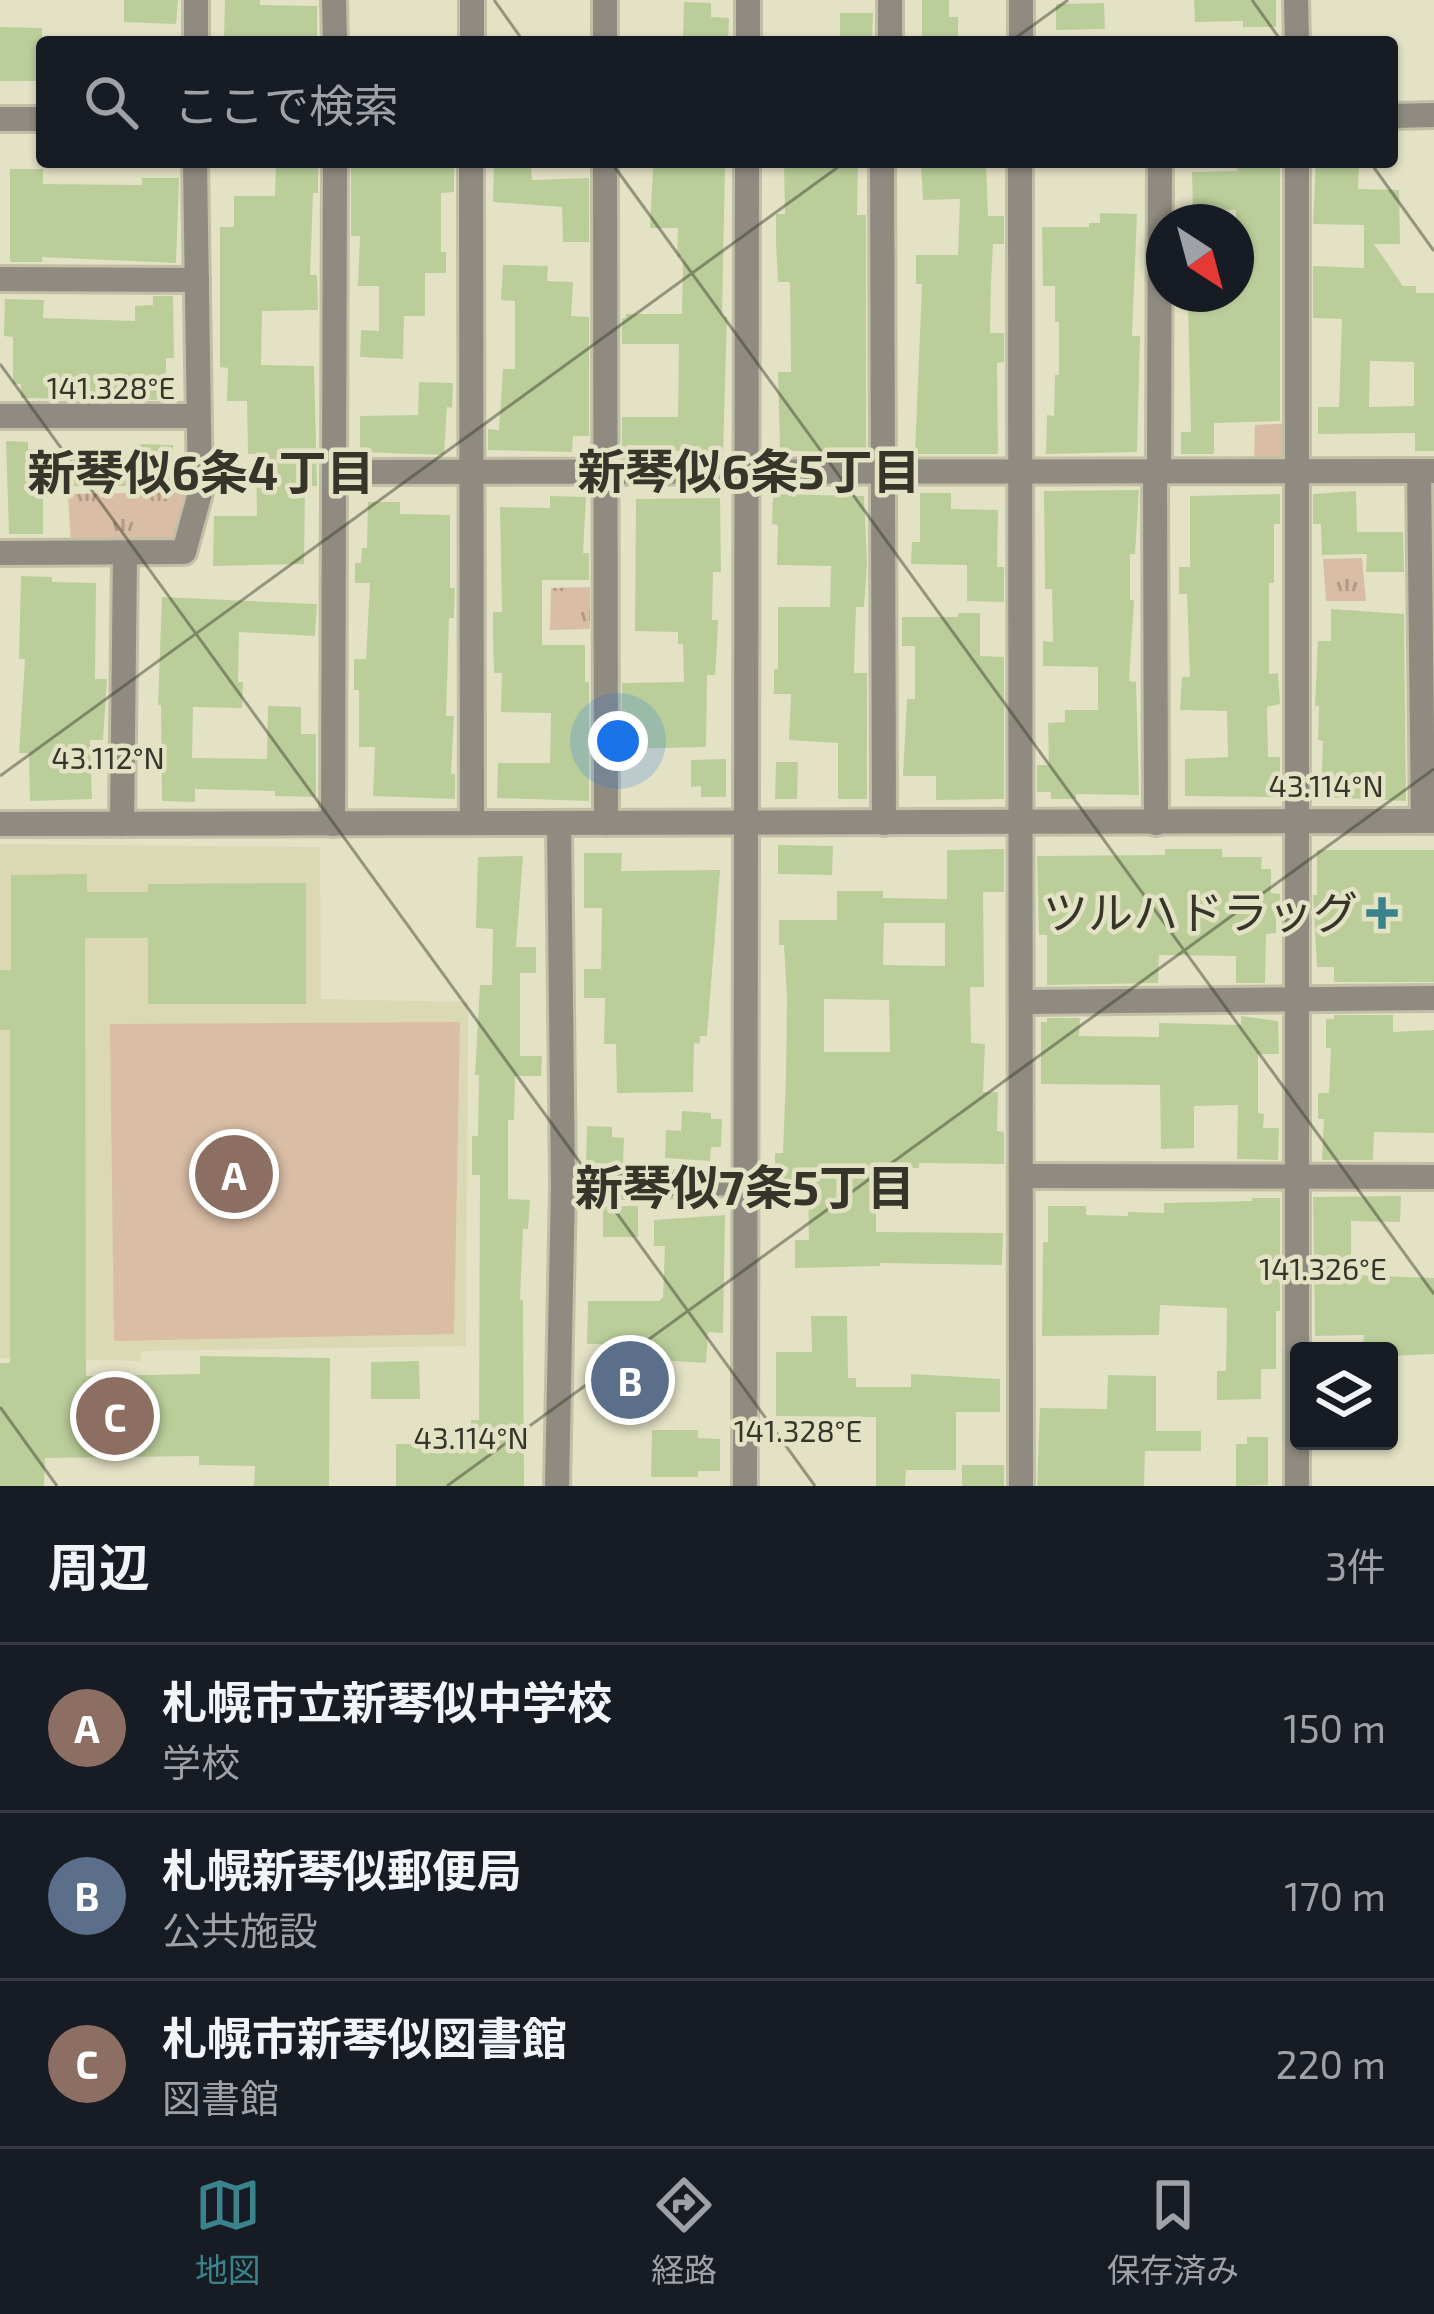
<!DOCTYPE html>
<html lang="ja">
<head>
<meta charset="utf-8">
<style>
	body { margin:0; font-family:"Exo 2","Noto Sans JP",sans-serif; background:#242831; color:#f1f3f6 }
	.controls { position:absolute; right:36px; bottom:36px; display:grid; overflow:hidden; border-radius:12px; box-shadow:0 3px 9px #0004 }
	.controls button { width:108px; height:108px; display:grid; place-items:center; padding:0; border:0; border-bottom:3px solid #363941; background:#171b24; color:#f1f3f6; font:60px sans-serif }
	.compass { position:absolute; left:1146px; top:204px; width:108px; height:108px; border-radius:50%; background:#171b24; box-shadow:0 3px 9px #0004; rotate:144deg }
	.you { position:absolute; left:618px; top:741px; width:42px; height:42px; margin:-30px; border:9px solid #fff; border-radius:50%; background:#1a73e8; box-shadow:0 0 0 18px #1a73e833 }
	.badge { display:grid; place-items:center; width:78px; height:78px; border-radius:50%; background:#3b838b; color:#fff; font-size:39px; font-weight:700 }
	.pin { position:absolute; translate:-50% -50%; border:6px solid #fff; box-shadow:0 3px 12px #0006 }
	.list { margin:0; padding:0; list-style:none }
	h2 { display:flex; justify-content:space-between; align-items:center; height:156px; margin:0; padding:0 48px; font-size:51px }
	h2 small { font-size:39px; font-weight:400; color:#9ea1a6 }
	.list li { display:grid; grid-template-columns:78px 1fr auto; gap:36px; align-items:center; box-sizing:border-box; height:168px; padding:0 48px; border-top:3px solid #363941 }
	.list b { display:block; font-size:45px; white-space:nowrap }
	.list p { margin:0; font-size:39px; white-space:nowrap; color:#9ea1a6 }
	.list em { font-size:39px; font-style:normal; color:#9ea1a6 }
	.icon { flex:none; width:66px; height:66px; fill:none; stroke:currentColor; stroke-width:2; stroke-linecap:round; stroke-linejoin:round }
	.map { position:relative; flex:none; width:1434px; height:1486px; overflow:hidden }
	.search { position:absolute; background:#171b24; box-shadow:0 3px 9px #0004; left:36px; right:36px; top:36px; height:132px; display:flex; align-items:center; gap:30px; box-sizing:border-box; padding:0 42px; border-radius:12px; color:#9ea1a6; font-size:45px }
	.sheet { height:660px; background:#171b24 }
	nav { display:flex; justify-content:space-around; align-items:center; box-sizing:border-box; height:168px; border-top:3px solid #363941; background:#171b24; font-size:33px; color:#9ea1a6 }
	nav a { display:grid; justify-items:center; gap:6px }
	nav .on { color:#3b838b }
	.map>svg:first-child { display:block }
</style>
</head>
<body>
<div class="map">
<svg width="1434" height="1486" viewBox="0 0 1434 1486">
	<defs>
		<pattern id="grass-tufts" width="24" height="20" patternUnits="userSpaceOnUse" patternTransform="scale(3)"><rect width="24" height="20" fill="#d9bda5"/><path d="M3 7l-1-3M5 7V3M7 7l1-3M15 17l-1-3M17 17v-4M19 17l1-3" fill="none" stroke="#b19a86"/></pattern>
	</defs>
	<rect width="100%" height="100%" fill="#e4e2c5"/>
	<!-- built -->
	<polygon fill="#dbd8b4" points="0,844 320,847 321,999 468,1002 466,1346 142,1351 140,1361 0,1358"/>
	<!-- grass -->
	<g fill="url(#grass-tufts)">
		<polygon points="1290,423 1290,458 1254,457 1255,425"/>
		<polygon points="186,492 186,510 174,541 71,545 68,494"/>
		<polygon points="1362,558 1366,601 1326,601 1323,559"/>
		<polygon points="590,587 590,629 550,630 551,588"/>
	</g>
	<!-- pitch -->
	<polygon fill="#d9bda5" points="460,1022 454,1334 114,1341 110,1024"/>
	<!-- building -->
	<g fill="#bbce9a" fill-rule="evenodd">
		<polygon points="124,0 178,0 176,24 124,22"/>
		<polygon points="225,0 260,0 260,5 317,6 317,42 224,42"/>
		<polygon points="922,0 949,0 949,17 958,17 958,38 922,37"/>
		<polygon points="1194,0 1276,0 1276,27 1243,27 1243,21 1195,22"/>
		<polygon points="684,2 711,3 711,17 729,18 728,42 683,42"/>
		<polygon points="1104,3 1105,29 1056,30 1056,4"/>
		<polygon points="840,13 873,13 872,42 840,42"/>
		<polygon points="0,27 42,28 42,81 0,81"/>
		<polygon points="356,162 454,162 454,192 441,193 441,252 446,252 446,273 425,273 425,316 404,316 403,359 360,357 361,330 379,331 379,286 358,286 360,236 351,236 351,168 356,168"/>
		<polygon points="494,162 531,162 532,180 589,178 589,242 563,242 562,207 493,202"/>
		<polygon points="784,162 858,162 857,215 866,215 866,455 780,450 778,372 791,372 790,282 778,282 776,242 776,214 785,214"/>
		<polygon points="986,162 988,216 1004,216 1004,244 993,244 991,282 990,333 1004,333 1004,362 997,363 998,454 915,454 922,284 916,284 916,255 958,255 960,199 923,200 921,164"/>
		<path d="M 1316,162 L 1359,162 L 1358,189 L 1399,190 L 1400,244 L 1374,244 L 1403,286 L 1416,286 L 1416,293 L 1434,293 L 1434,451 L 1415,451 L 1415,433 L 1318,434 L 1318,407 L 1339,407 L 1342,319 L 1313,318 L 1313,266 L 1364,268 L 1364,225 L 1313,224 ZM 1370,361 L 1414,362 L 1414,406 L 1369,407 Z"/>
		<polygon points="687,163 725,165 722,317 727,317 723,453 622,449 622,417 678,417 679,344 622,344 622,318 626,318 626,314 682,314 683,257 677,257 678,228 650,228 653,167 686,168"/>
		<polygon points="1237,163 1280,163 1280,421 1214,423 1214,454 1181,454 1181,432 1191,432 1188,307 1192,307 1193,294 1236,294 1236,210 1193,211 1192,172 1237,171"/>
		<polygon points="276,167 318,168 318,193 313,193 310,275 317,275 318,310 262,311 261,365 314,366 317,486 305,486 304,564 213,566 214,516 257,516 256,454 248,454 247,401 227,401 228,368 220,367 220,227 234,227 234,196 275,196"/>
		<polygon points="10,169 43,169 43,184 142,185 142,178 179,178 176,263 42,257 42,262 10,262"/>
		<polygon points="1100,213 1137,214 1132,336 1140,336 1137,452 1046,454 1047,415 1054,416 1055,375 1059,375 1059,322 1055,322 1055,286 1043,286 1042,227 1089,227 1089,223 1100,223"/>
		<polygon points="503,265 548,266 547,281 573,282 571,316 589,317 589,436 573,436 572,452 488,450 488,429 499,430 503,369 515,369 515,301 501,300"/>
		<polygon points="153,296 173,296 174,358 166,358 166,400 21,398 21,384 13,384 13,337 4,336 5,299 44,300 43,318 135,321 135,306 153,305"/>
		<polygon points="419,382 453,383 452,408 447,407 444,455 360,452 360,416 418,415"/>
		<polygon points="6,441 28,442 28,449 41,449 41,453 139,456 140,444 173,445 171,486 43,486 43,534 9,534"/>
		<polygon points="1139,490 1135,554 1130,554 1130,600 1134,600 1129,681 1136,682 1139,795 1076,794 1076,799 1051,799 1051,792 1037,792 1037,765 1049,765 1048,723 1065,722 1065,710 1098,710 1098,667 1043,666 1043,641 1053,642 1052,589 1045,589 1044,491"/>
		<polygon points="1356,491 1357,532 1403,532 1404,572 1366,572 1367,554 1322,555 1321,524 1313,524 1313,494"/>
		<polygon points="920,493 951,493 951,509 998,510 997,567 1004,567 1004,602 967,601 967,565 911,564 912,542 920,542"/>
		<polygon points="773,494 864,496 867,564 864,607 856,607 854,673 867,673 867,799 838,799 838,743 789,740 791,694 774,694 774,669 778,669 778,607 830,607 831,566 777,565 778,525 772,524"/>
		<polygon points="1280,494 1280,524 1274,524 1274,583 1269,583 1269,674 1278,673 1280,704 1267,707 1268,757 1280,757 1280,797 1185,796 1185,759 1228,757 1227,711 1180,710 1182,677 1190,677 1187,594 1179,594 1179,567 1190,567 1190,496"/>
		<polygon points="550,496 586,497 583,553 589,553 589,580 542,580 542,645 585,645 585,682 589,682 589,801 497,798 498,763 550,763 551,713 501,712 502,673 494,673 493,635 493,612 502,612 500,507 550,508"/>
		<polygon points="720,498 721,572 713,572 712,620 718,620 717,644 715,675 707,675 706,747 622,749 622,683 684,682 683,644 678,644 678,632 635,631 636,499"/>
		<polygon points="368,502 400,502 400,514 450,515 450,588 455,588 454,618 449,618 446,716 454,716 451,774 455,774 455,799 373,796 375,747 359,747 359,690 354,690 354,659 366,659 370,583 355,583 355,563 361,563 362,548 367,548"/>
		<polygon points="21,576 52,577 52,582 96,583 95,679 107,679 103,740 90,740 92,799 30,801 29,753 19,753 25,659 19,659"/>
		<polygon points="162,597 317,604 315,636 239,632 238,682 243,682 242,708 193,707 192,758 267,759 268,706 301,707 301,734 316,734 316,797 275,796 275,791 195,789 195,802 162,801 161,705 158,705"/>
		<polygon points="1331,609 1404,614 1406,801 1321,797 1323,741 1318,740 1319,706 1315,706 1318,641 1331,641"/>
		<polygon points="958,613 980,613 980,656 1004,657 1004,799 936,800 936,776 903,776 907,699 915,699 915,646 902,646 902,617 958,617"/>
		<polygon points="726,759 726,797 701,797 701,786 691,787 691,760"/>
		<polygon points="776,762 798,762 797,799 775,799"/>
		<polygon points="778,845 833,846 832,875 778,874"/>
		<path d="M 1004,849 L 1004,892 L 983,892 L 984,987 L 970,987 L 971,1043 L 985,1044 L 983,1092 L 998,1092 L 997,1131 L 1004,1132 L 1004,1164 L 919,1163 L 919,1168 L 882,1168 L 882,1175 L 876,1175 L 876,1232 L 1003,1233 L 1002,1265 L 880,1263 L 880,1266 L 795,1268 L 795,1240 L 809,1240 L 808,1182 L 775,1181 L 775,1153 L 783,1153 L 786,1077 L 787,998 L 784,945 L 779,945 L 779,920 L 837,920 L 837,891 L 883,891 L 883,898 L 947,899 L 947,850 ZM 884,923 L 945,923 L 945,966 L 883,965 ZM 824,999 L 889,1000 L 890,1052 L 824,1052 Z"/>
		<polygon points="1165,849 1222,849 1222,857 1262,857 1261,869 1271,869 1271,893 1280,894 1280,914 1276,914 1276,933 1266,934 1265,983 1236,983 1236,956 1159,955 1158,983 1047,985 1047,935 1039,935 1037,856 1165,855"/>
		<polygon points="1317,850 1434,850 1434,982 1334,982 1334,967 1317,967 1313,895 1317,895"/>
		<polygon points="584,853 622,853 621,871 720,870 707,1036 700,1036 700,1044 694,1043 693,1092 617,1093 616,1044 604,1044 605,998 584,998 584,969 601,969 602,908 584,908"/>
		<polygon points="523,856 516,947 536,947 536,973 520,973 520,1056 542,1056 541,1076 515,1076 514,1120 508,1120 508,1199 530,1200 528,1229 523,1229 520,1300 523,1300 524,1486 396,1486 396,1444 471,1444 471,1420 479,1420 480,1175 472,1175 472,1136 478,1136 479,1075 475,1075 480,985 492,985 493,929 476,928 478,857"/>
		<polygon points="87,874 87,892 148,892 148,884 306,883 306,1004 148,1004 148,938 85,938 86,1376 200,1374 200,1356 330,1358 329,1486 254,1486 255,1466 199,1465 199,1456 45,1458 44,1486 0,1486 0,1363 10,1363 10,1030 0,1030 0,970 11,970 11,875"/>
		<polygon points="1334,1015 1393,1015 1393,1032 1434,1030 1434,1133 1374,1132 1373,1160 1322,1160 1324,1119 1318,1119 1318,1093 1329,1093 1331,1048 1326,1048 1326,1019 1334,1019"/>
		<polygon points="1241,1016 1278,1021 1279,1054 1258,1054 1258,1113 1264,1114 1263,1128 1279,1128 1278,1160 1237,1159 1238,1105 1194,1106 1194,1148 1161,1149 1160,1085 1041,1084 1041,1022 1047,1022 1047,1018 1080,1018 1079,1036 1159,1037 1159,1023 1241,1025"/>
		<polygon points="682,1111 711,1113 711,1119 722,1119 721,1147 711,1147 710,1161 665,1158 666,1130 681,1131"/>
		<polygon points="587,1126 612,1127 612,1137 624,1138 623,1164 586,1163"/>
		<polygon points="1401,1196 1400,1222 1351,1221 1351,1275 1434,1278 1434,1354 1389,1356 1389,1347 1363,1346 1364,1335 1315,1336 1313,1197"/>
		<polygon points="1252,1198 1280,1198 1280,1311 1276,1311 1276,1369 1261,1369 1261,1399 1217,1400 1217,1371 1226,1371 1227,1308 1160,1305 1159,1335 1042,1336 1043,1242 1048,1242 1048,1206 1086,1206 1086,1215 1128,1216 1128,1212 1164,1213 1164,1203 1252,1201"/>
		<rect x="603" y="1206" width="35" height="31"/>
		<polygon points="725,1215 723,1333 708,1332 706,1363 658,1360 658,1404 603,1403 602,1344 587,1344 588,1301 659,1301 663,1297 665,1246 654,1246 654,1220"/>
		<polygon points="811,1316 847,1316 848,1378 856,1378 856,1387 911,1387 911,1374 1000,1379 1000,1412 956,1412 956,1470 906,1470 905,1486 876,1486 876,1417 776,1416 776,1352 812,1352"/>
		<polygon points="419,1361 420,1399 371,1399 371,1362"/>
		<polygon points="1108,1375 1156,1376 1156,1431 1201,1431 1201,1451 1145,1451 1144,1486 1037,1486 1040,1408 1107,1409"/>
		<polygon points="652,1430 698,1430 698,1438 720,1439 720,1471 698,1471 698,1477 651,1477"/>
		<polygon points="1247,1437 1268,1437 1268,1485 1236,1486 1236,1444 1247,1444"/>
		<rect x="962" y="1465" width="42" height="21"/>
	</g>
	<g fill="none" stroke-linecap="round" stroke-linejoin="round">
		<!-- minor casing -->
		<g stroke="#c1bfa6" stroke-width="30">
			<g id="minor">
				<polyline points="334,0 335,42"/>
				<polyline points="605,0 605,42"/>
				<polyline points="1296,0 1297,42"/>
				<polyline points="196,42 196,0"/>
				<polyline points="472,42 472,0"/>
				<polyline points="748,42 748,0"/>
				<polyline points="890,42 890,0"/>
				<polyline points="1021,42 1021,0"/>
				<polyline points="471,162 472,823"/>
				<polyline points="605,162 606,823"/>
				<polyline points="882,162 884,823"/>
				<polyline points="1020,162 1021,1486"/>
				<polyline points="0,279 197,280"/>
				<polyline points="0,416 197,416"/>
				<polyline points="1155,471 1156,823"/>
				<polyline points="1159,471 1160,162"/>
				<polyline points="1419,471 1423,821"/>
				<polyline points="335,472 1434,471"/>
				<polyline points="0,553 184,552 200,493 195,162"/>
				<polyline points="0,824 1434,821"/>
				<polyline points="122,824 125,555"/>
				<polyline points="333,824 335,162"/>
				<polyline points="1022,1002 1434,998"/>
				<polyline points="1022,1176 1434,1177"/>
				<polyline points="563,1186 746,1183"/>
				<polyline points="557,1486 563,1186 559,823"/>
				<polyline points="745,1486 747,162"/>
				<polyline points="1297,1486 1297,162"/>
			</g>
		</g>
		<!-- tertiary casing -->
		<g stroke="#c1bfa6" stroke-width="30">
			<g id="tertiary">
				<polyline points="1392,116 1434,115"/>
				<polyline points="0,119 42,119"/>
			</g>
		</g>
		<!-- minor -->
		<use href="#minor" stroke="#908b80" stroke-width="24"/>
		<!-- tertiary -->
		<use href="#tertiary" stroke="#908b80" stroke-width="24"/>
	</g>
	<!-- ticks -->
	<path fill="none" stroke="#363529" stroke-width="3" stroke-opacity="0.45" d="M 494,0 L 524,42M 1252,0 L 1282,42M 1010,42 L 1068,0M 611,162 L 1434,1294M 1370,162 L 1434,251M 0,364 L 815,1486M 0,776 L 845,162M 0,1407 L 57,1486M 447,1486 L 1434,769"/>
	<!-- markers -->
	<path fill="#3b838b" stroke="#e4e2c5" stroke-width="4.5" d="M1376 895h12v12h12v12h-12v12h-12v-12h-12v-12h12z"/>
	<g text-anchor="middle" stroke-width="9" stroke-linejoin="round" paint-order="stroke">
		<!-- poi labels -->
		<g font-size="45" fill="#363529" stroke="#e4e2c5" text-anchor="end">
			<text x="1358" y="929">ツルハドラッグ</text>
		</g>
		<!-- neighbourhood labels -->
		<g font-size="48" font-weight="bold" fill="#363529" stroke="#e4e2c5">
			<text x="749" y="489">新琴似6条5丁目</text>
			<text x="201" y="490">新琴似6条4丁目</text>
			<text x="745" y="1205">新琴似7条5丁目</text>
		</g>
	</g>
	<g font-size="30" text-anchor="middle" fill="#363529" stroke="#e4e2c5" stroke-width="9" stroke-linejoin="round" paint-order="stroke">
		<text x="111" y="399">141.328°E</text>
		<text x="108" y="769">43.112°N</text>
		<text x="1326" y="797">43.114°N</text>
		<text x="1323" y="1280">141.326°E</text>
		<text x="798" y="1442">141.328°E</text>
		<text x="471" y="1449">43.114°N</text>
	</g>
</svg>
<div class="controls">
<button><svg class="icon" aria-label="layers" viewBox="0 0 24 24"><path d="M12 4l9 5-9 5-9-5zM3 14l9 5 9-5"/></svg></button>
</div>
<svg class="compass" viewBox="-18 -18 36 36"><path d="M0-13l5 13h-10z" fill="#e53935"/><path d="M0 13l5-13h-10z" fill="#9ea1a6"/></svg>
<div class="you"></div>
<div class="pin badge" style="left:234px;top:1174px;background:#8d6e63">A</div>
<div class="pin badge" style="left:630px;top:1380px;background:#5c6f8a">B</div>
<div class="pin badge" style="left:115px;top:1416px;background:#8d6e63">C</div>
<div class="search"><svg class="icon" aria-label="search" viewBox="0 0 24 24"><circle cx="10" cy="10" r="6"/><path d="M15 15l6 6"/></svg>ここで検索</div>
</div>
<section class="sheet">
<h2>周辺<small>3件</small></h2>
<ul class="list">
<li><span class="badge" style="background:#8d6e63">A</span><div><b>札幌市立新琴似中学校</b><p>学校</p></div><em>150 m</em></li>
<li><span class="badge" style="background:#5c6f8a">B</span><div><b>札幌新琴似郵便局</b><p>公共施設</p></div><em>170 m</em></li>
<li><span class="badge" style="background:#8d6e63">C</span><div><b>札幌市新琴似図書館</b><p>図書館</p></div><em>220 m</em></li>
</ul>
</section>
<nav>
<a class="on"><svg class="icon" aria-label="map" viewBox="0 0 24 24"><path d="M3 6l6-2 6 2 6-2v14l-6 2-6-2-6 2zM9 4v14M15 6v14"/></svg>地図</a>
<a><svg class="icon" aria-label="directions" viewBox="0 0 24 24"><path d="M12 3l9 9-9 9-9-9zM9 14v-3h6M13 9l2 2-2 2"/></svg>経路</a>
<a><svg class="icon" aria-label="saved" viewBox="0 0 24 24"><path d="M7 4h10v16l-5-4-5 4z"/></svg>保存済み</a>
</nav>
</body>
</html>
